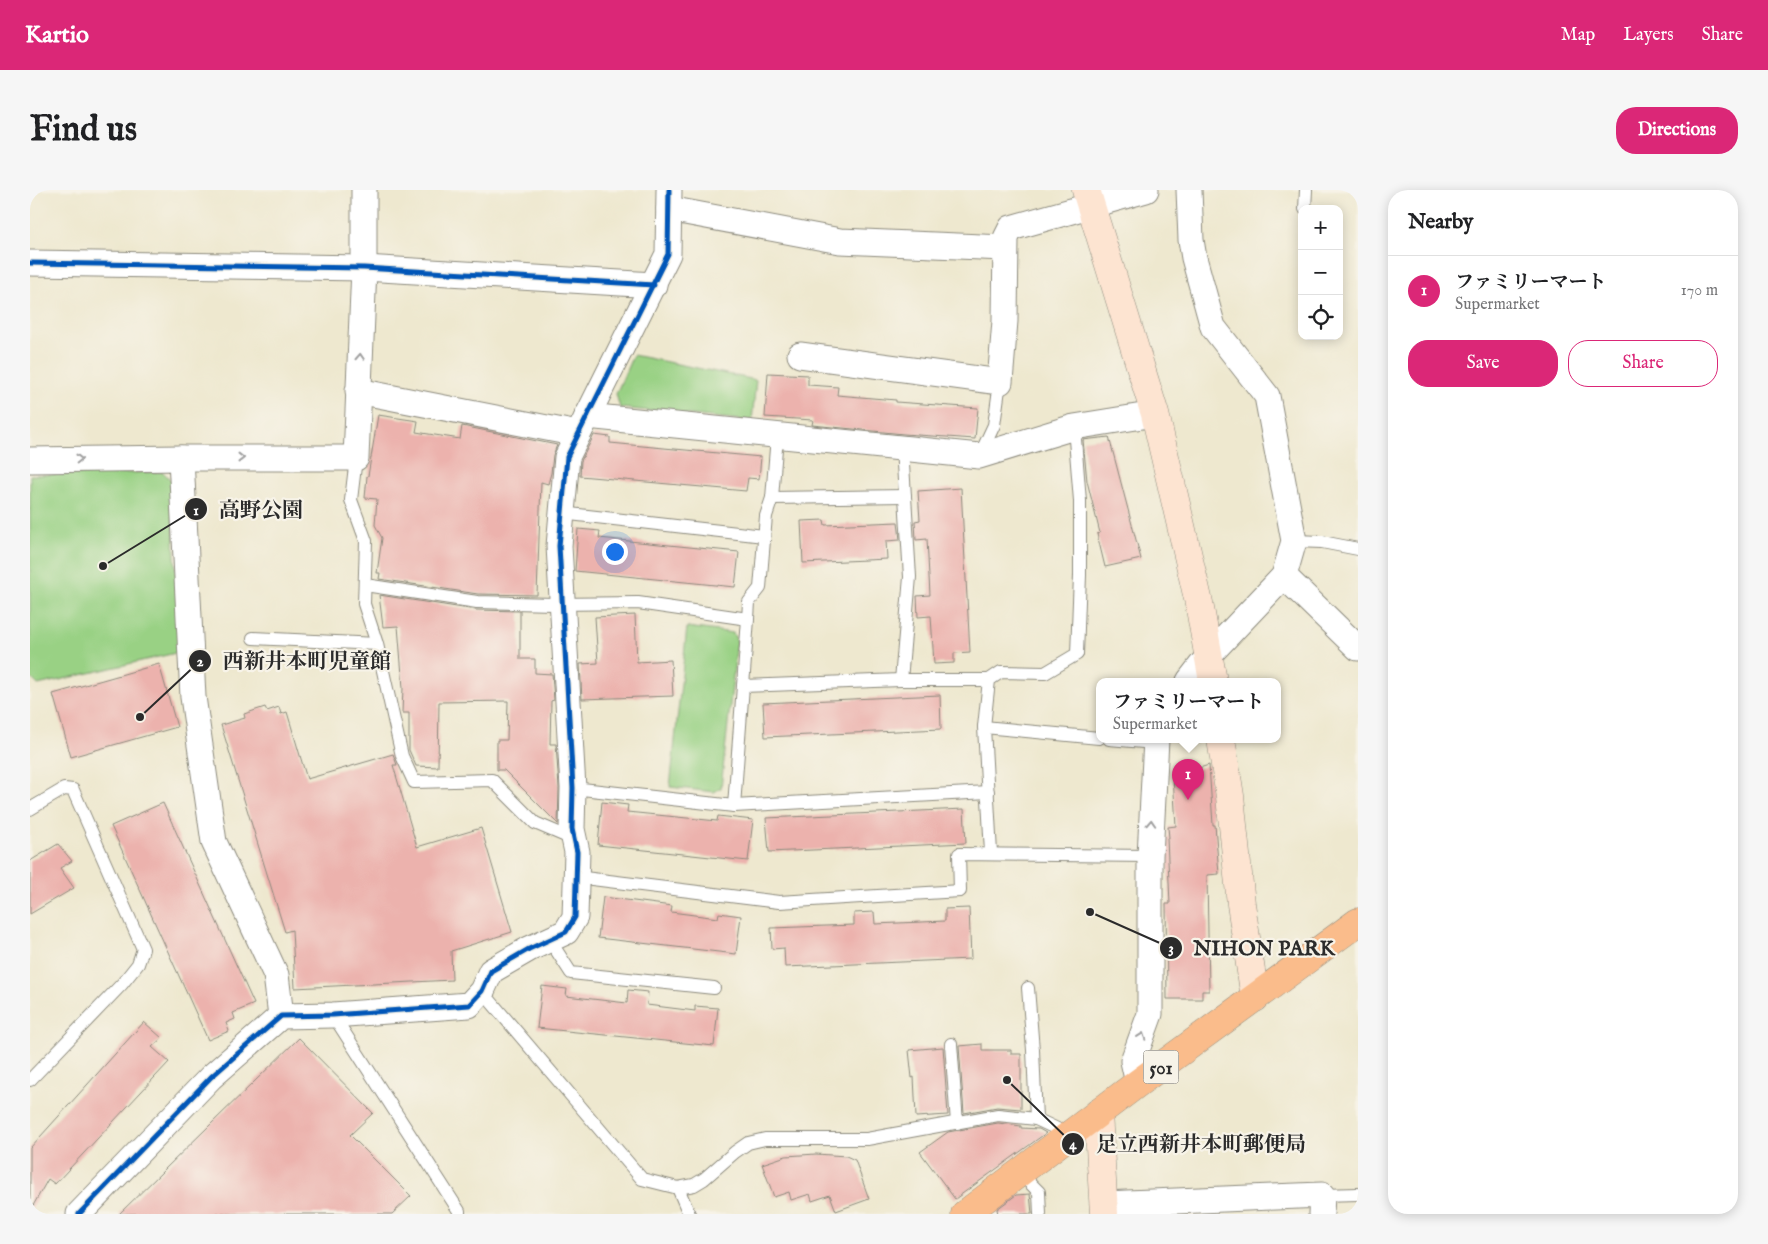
<!DOCTYPE html>
<html lang="en">
<head>
<meta charset="utf-8">
<style>
	body { margin:0; font-family:"IM FELL English","Noto Serif JP",serif; background:#f6f6f6; color:#202124 }
	.controls { position:absolute; right:15px; top:15px; display:grid; overflow:hidden; border-radius:10px; box-shadow:0 2px 12px #0003 }
	.controls button { width:45px; height:45px; display:grid; place-items:center; padding:0; border:0; border-bottom:1px solid #e0e0e0; background:#fff; color:#202124; font:25px sans-serif }
	.you { position:absolute; left:584px; top:361px; width:18px; height:18px; margin:-12px; border:4px solid #fff; border-radius:50%; background:#1a73e8; box-shadow:0 0 0 8px #1a73e833 }
	.badge { display:grid; place-items:center; width:32px; height:32px; border-radius:50%; background:#db2777; color:#fff; font-size:16px; font-weight:700 }
	.pin { position:absolute; translate:-50% -41px; filter:drop-shadow(0 1px 2px #0008) }
	.pin::after { content:''; position:absolute; top:26px; width:18px; height:15px; background:inherit; clip-path:polygon(0 0,100% 0,50% 100%) }
	.popup { position:absolute; left:1066px; top:488px; width:185px; height:65px; box-sizing:border-box; display:grid; place-content:center; border-radius:10px; background:#fff; filter:drop-shadow(0 1px 4px #0005); font-size:16px; white-space:nowrap; color:#757577 }
	.popup b { font-size:19px; color:#202124 }
	.popup::after { content:''; position:absolute; left:50%; top:100%; margin-left:-10px; border:10px solid transparent; border-top-color:#fff }
	.list { margin:0; padding:0; list-style:none }
	h2 { display:flex; justify-content:space-between; align-items:center; height:65px; margin:0; padding:0 20px; font-size:21px }
	h2 small { font-size:16px; font-weight:400; color:#757577 }
	.list li { display:grid; grid-template-columns:32px 1fr auto; gap:15px; align-items:center; box-sizing:border-box; height:70px; padding:0 20px; border-top:1px solid #e0e0e0 }
	.list b { display:block; font-size:19px; white-space:nowrap }
	.list p { margin:0; font-size:16px; white-space:nowrap; color:#757577 }
	.list em { font-size:16px; font-style:normal; color:#757577 }
	.actions { display:flex; gap:10px; padding:15px 20px }
	.actions a { flex:1; padding:11px 0; border:1px solid #db2777; border-radius:20px; text-align:center; font-size:18px; color:#db2777 }
	.actions .main { background:#db2777; color:#fff }
	.icon { flex:none; width:28px; height:28px; fill:none; stroke:currentColor; stroke-width:2; stroke-linecap:round; stroke-linejoin:round }
	.map { position:relative; flex:none; width:1328px; height:1024px; overflow:hidden; border-radius:20px }
	header { display:flex; align-items:center; gap:30px; box-sizing:border-box; height:70px; padding:0 25px; background:#db2777; color:#fff }
	header strong { font-size:24px }
	nav { display:flex; gap:28px; margin-inline-start:auto; font-size:18px }
	.intro { display:flex; align-items:center; justify-content:space-between; box-sizing:border-box; height:120px; padding:0 30px }
	h1 { margin:0; font-size:35px }
	.button { padding:12px 22px; border-radius:20px; background:#db2777; color:#fff; font-size:18px; font-weight:700 }
	main { display:flex; gap:30px; padding:0 30px }
	aside { flex:1; background:#fff; border-radius:20px; box-shadow:0 2px 12px #0003 }
	.map>svg:first-child { display:block }
</style>
</head>
<body>
<header>
<strong>Kartio</strong>
<nav><a>Map</a><a>Layers</a><a>Share</a></nav>
</header>
<div class="intro"><h1>Find us</h1><a class="button">Directions</a></div>
<main>
<div class="map">
<svg width="1328" height="1024" viewBox="0 0 1328 1024">
	<rect width="100%" height="100%" fill="#f7f3e8"/>
	<filter id="ink" filterUnits="userSpaceOnUse"><feTurbulence type="fractalNoise" baseFrequency=".02" numOctaves="2"/><feDisplacementMap in="SourceGraphic" scale="10" xChannelSelector="R" yChannelSelector="G"/><feConvolveMatrix kernelMatrix="1 2 1 2 8 2 1 2 1" color-interpolation-filters="sRGB"/></filter>
	<filter id="wash" filterUnits="userSpaceOnUse"><feTurbulence type="fractalNoise" baseFrequency=".0096" numOctaves="4" result="noise"/><feDisplacementMap in="SourceGraphic" scale="20" xChannelSelector="R" yChannelSelector="G"/><feGaussianBlur stdDeviation="1.12" result="paint"/><feColorMatrix in="noise" values="0 0 0 0 0 0 0 0 0 0 0 0 0 0 0 0 0 1.4 0 .05"/><feComposite in="paint" operator="in"/></filter>
	<g filter="url(#wash)">
		<rect width="100%" height="100%" fill="#eee8cf"/>
		<!-- green -->
		<g fill="#99d184" stroke="#627e58">
			<polygon points="603,165 726,190 722,231 590,218 586,204"/>
			<polygon points="133,282 141,290 150,462 8,495 0,487 0,285"/>
			<polygon points="657,437 703,443 707,451 691,598 684,602 640,597"/>
		</g>
		<g id="blocks">
			<!-- building -->
			<g fill="#ecb2ad">
				<polygon points="738,183 778,185 778,195 808,197 807,205 866,210 866,212 948,218 945,249 874,244 782,235 783,230 735,227"/>
				<polygon points="348,225 388,231 386,242 430,249 432,236 527,255 523,265 521,283 518,294 511,292 507,405 448,404 349,389 350,383 347,383 352,348 345,335 347,309 335,308 337,286 338,286"/>
				<polygon points="564,245 580,247 580,253 731,267 729,289 718,288 716,301 550,286 551,271"/>
				<polygon points="1079,247 1111,369 1075,377 1067,344 1070,343 1057,291 1053,250"/>
				<polygon points="931,298 940,462 924,463 924,473 904,474 901,426 888,427 887,406 900,405 897,349 886,350 885,331 890,330 888,301"/>
				<polygon points="794,330 795,335 868,332 870,350 856,351 857,369 773,373 771,331"/>
				<polygon points="548,339 570,341 569,348 709,362 705,397 545,381"/>
				<polygon points="349,405 446,420 490,421 490,469 505,469 505,483 522,484 524,510 521,511 520,554 526,554 529,598 528,634 474,580 467,580 467,550 477,550 478,511 409,512 408,577 386,576 379,560 379,523 372,523 373,498 368,436 353,437"/>
				<polygon points="605,425 607,472 641,470 643,506 552,509 550,474 568,473 565,427"/>
				<polygon points="129,474 147,537 41,567 23,504"/>
				<polygon points="910,505 911,539 735,547 733,513"/>
				<polygon points="235,517 237,521 249,517 251,524 257,522 277,589 363,564 367,575 363,575 387,657 451,638 482,742 421,761 422,790 265,798 262,740 255,742 191,535 215,528 214,524"/>
				<polygon points="1179,575 1183,635 1185,635 1189,684 1177,685 1179,801 1172,801 1172,809 1137,809 1136,714 1140,714 1137,648 1139,648 1138,637 1146,636 1143,586"/>
				<polygon points="572,612 598,615 597,622 687,631 688,626 723,630 718,671 568,655"/>
				<polygon points="133,613 224,814 203,823 205,829 196,833 199,841 178,850 81,636"/>
				<polygon points="934,619 936,653 739,662 736,628"/>
				<polygon points="28,654 42,671 30,678 44,698 0,724 0,671"/>
				<polygon points="573,707 642,716 641,722 688,728 689,723 711,726 706,764 568,748"/>
				<polygon points="939,718 941,769 755,777 754,758 742,759 741,738 824,735 824,723 844,722 845,734 915,731 915,719"/>
				<polygon points="512,796 537,799 536,806 597,813 598,800 618,802 617,815 665,821 665,816 688,818 684,856 507,838"/>
				<polygon points="114,832 132,848 122,857 139,872 25,994 18,989 0,1021 0,958"/>
				<polygon points="269,848 343,923 320,945 381,1006 362,1024 89,1024"/>
				<polygon points="952,854 952,860 981,860 981,864 991,864 991,919 967,917 934,923 929,856"/>
				<polygon points="913,857 918,925 886,927 884,887 882,888 879,860"/>
				<polygon points="968,933 991,936 991,938 1009,939 1016,943 925,1009 890,962 918,942"/>
				<polygon points="786,964 816,966 825,970 839,1009 806,1021 800,1005 782,1011 780,1004 761,1010 759,1002 744,1007 732,974 756,966"/>
				<polygon points="1000,1004 1002,1024 968,1024 967,1019 986,1005"/>
			</g>
		</g>
	</g>
	<g filter="url(#ink)">
		<use href="#blocks" fill-opacity="0" stroke="#8c8a7d" stroke-width="1"/>
		<g fill="none" stroke-linecap="round" stroke-linejoin="round">
			<!-- lane casing -->
			<g stroke="#8c8a7d" stroke-width="14">
				<g id="lane">
					<polyline points="1275,19 1276,0"/>
					<polyline points="950,265 964,235 970,192"/>
					<polyline points="326,268 321,310 336,351 334,414 347,454 372,566 384,592 462,590 505,633 545,650"/>
					<polyline points="742,308 875,306"/>
					<polyline points="531,323 734,346"/>
					<polyline points="1264,351 1292,352 1328,359"/>
					<polyline points="335,395 447,412 525,414 608,413 718,429 704,616"/>
					<polyline points="718,429 719,412 730,398 736,326 742,308 747,246"/>
					<polyline points="223,448 347,454"/>
					<polyline points="871,490 880,387 872,258"/>
					<polyline points="713,496 871,490 959,490"/>
					<polyline points="954,537 1069,548"/>
					<polyline points="1079,549 1125,553"/>
					<polyline points="543,598 704,616 958,602"/>
					<polyline points="0,619 34,599 43,600 113,759 108,774 92,794 0,890"/>
					<polyline points="961,663 954,537 959,490 971,482 1015,483 1047,464 1050,385 1050,311 1044,237"/>
					<polyline points="546,687 749,712 930,701 929,664 1120,666"/>
					<polyline points="519,749 541,783 684,798"/>
					<polyline points="998,798 1003,860 1006,929"/>
					<polyline points="452,801 612,989 648,998 664,995 674,989 705,962 718,953 735,949 837,949 968,925 1006,929 1040,945"/>
					<polyline points="303,825 429,1021 429,1024"/>
					<polyline points="921,854 927,933"/>
					<polyline points="990,983 1009,1002 1010,1024"/>
					<polyline points="648,998 659,1024"/>
					<polyline points="1292,1005 1328,1004"/>
				</g>
			</g>
			<!-- street casing -->
			<g stroke="#8c8a7d" stroke-width="27">
				<g id="street">
					<polyline points="639,19 810,51 975,58"/>
					<polyline points="0,73 334,78 624,95"/>
					<polyline points="770,165 970,192 975,131 976,48 981,38 1116,0"/>
					<polyline points="328,201 548,244"/>
					<polyline points="557,226 949,266 1044,237 1125,224"/>
					<polyline points="151,268 163,507 184,652 246,785 251,826"/>
					<polyline points="0,270 151,268 326,268 334,78 334,0"/>
					<polyline points="1254,386 1328,458"/>
					<polyline points="1159,491 1179,465 1254,386 1264,351 1237,206 1183,137 1164,68 1161,50 1159,0"/>
					<polyline points="1108,893 1103,871 1120,824 1120,666 1126,549"/>
					<polyline points="1073,1014 1292,1005 1291,1024"/>
					<polyline points="49,1024 181,887 251,826 303,825 439,815 452,801 461,781 499,759 536,742 545,727 547,662 542,639 543,598 529,356 537,267 638,64 639,0"/>
				</g>
			</g>
			<!-- secondary casing -->
			<g stroke="#8c8a7d" stroke-width="29">
				<g id="secondary">
					<polyline points="1056,0 1125,224 1169,413 1183,491"/>
					<polyline points="1191,549 1200,606 1211,714 1225,808"/>
					<polyline points="1068,923 1074,1024"/>
				</g>
			</g>
			<!-- primary casing -->
			<g stroke="#8c8a7d" stroke-width="29">
				<polyline id="primary" points="935,1024 1108,893 1328,732"/>
			</g>
			<!-- lane -->
			<use href="#lane" stroke="#fff" stroke-width="12"/>
			<!-- street -->
			<use href="#street" stroke="#fff" stroke-width="25"/>
			<!-- secondary -->
			<use href="#secondary" stroke="#fde4d1" stroke-width="28"/>
			<!-- primary -->
			<use href="#primary" stroke="#fabc8b" stroke-width="28"/>
			<!-- cycleway casing -->
			<g stroke="#f7f3e8" stroke-width="8">
				<g id="cycleway">
					<polyline points="0,73 334,78 624,95"/>
					<polyline points="49,1024 181,887 251,826 303,825 439,815 452,801 461,781 499,759 536,742 545,727 547,662 542,639 543,598 529,356 537,267 638,64 639,0"/>
				</g>
			</g>
			<!-- cycleway -->
			<use href="#cycleway" stroke="#0057b8" stroke-width="5"/>
		</g>
		<!-- one-way arrows -->
		<defs><path id="oneway-chevron" d="M-2-3.5L2.5 0L-2 3.5" fill="none" stroke-width="1.6" stroke-linecap="round" stroke-linejoin="round" transform="scale(1.25)"/></defs>
		<g stroke="#a0a0a0">
			<use href="#oneway-chevron" transform="translate(330 167) rotate(-87)"/>
			<use href="#oneway-chevron" transform="translate(211 268)"/>
			<use href="#oneway-chevron" transform="translate(49 269) rotate(-1)"/>
			<use href="#oneway-chevron" transform="translate(1121 633) rotate(-87)"/>
			<use href="#oneway-chevron" transform="translate(1112 846) rotate(-71)"/>
		</g>
	</g>
	<g text-anchor="middle" stroke-width="4.5" stroke-linejoin="round" paint-order="stroke">
		<!-- shield labels -->
		<rect fill="#f7f3e8" stroke="#686764" stroke-width="1" x="1113.5" y="860.5" width="35" height="33" rx="4"/>
		<g font-size="19" font-weight="bold" fill="#2b2b2b">
			<text x="1131" y="884">501</text>
		</g>
	</g>
	<!-- callouts -->
	<path fill="none" stroke="#2b2b2b" stroke-width="2" d="M73 376L166 319M110 527L170 471M1060 722L1141 758M977 890L1043 954"/>
	<g fill="#2b2b2b" stroke="#f7f3e8" stroke-width="2">
		<circle cx="73" cy="376" r="5"/>
		<circle cx="110" cy="527" r="5"/>
		<circle cx="1060" cy="722" r="5"/>
		<circle cx="977" cy="890" r="5"/>
		<circle cx="166" cy="319" r="12"/>
		<circle cx="170" cy="471" r="12"/>
		<circle cx="1141" cy="758" r="12"/>
		<circle cx="1043" cy="954" r="12"/>
	</g>
	<g font-size="15" text-anchor="middle" font-weight="bold" fill="#fff">
		<text x="166" y="325">1</text>
		<text x="170" y="476">2</text>
		<text x="1141" y="763">3</text>
		<text x="1043" y="959">4</text>
	</g>
	<g font-size="21" text-anchor="middle" font-weight="bold" fill="#2b2b2b" stroke="#f7f3e8" stroke-width="4.5" stroke-linejoin="round" paint-order="stroke">
		<text x="231" y="327">高野公園</text>
		<text x="277" y="478">西新井本町児童館</text>
		<text x="1234" y="765">NIHON PARK</text>
		<text x="1171" y="961">足立西新井本町郵便局</text>
	</g>
</svg>
<div class="controls">
<button>+</button>
<button>−</button>
<button><svg class="icon" aria-label="locate" viewBox="0 0 24 24"><circle cx="12" cy="12" r="6"/><path d="M12 2v4M12 18v4M2 12h4M18 12h4"/></svg></button>
</div>
<div class="you"></div>
<div class="pin badge" style="left:1158px;top:610px">1</div>
<div class="popup"><b>ファミリーマート</b>Supermarket</div>
</div>
<aside>
<h2>Nearby<small></small></h2>
<ul class="list">
<li><span class="badge">1</span><div><b>ファミリーマート</b><p>Supermarket</p></div><em>170 m</em></li>
</ul>
<div class="actions"><a class="main">Save</a><a>Share</a></div>
</aside>
</main>
</body>
</html>
